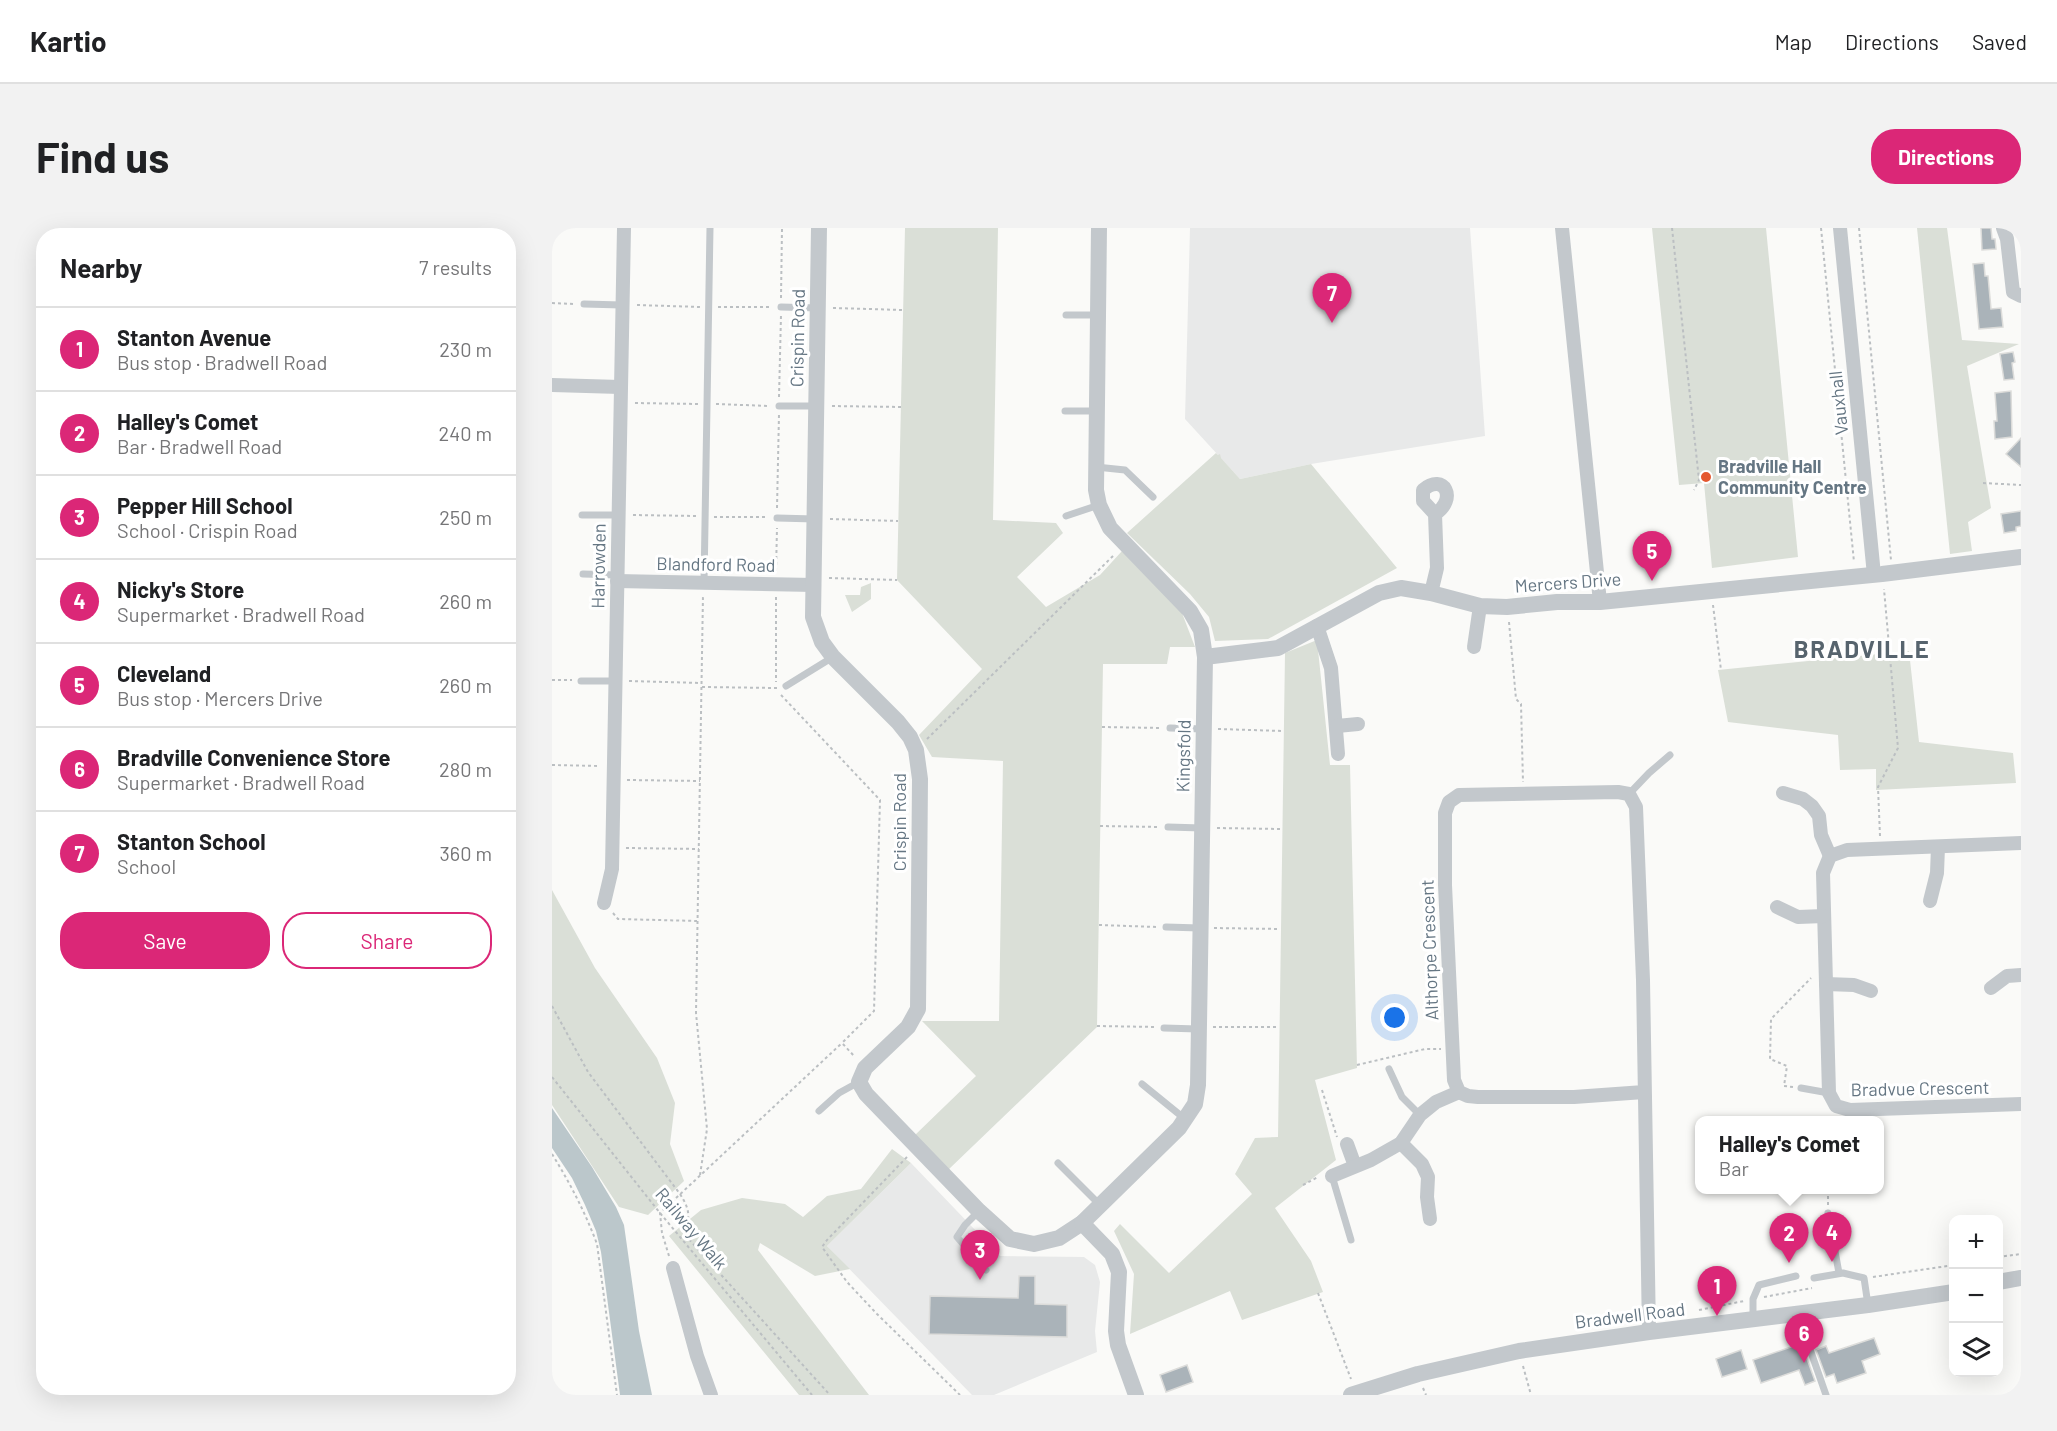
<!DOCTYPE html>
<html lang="en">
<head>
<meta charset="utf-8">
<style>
	body { margin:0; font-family:Barlow,sans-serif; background:#f2f2f2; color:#202124 }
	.controls { position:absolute; right:18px; bottom:18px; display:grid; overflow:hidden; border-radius:12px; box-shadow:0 6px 24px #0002 }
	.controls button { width:54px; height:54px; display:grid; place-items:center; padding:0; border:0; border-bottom:2px solid #e0e0e0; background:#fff; color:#202124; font:30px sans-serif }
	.you { position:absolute; left:843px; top:790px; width:21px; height:21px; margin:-15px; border:4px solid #fff; border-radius:50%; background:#1a73e8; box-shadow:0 0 0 9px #1a73e833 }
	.badge { display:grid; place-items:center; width:39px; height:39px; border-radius:50%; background:#db2777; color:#fff; font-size:20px; font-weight:700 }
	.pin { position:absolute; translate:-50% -50px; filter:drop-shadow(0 2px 3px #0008) }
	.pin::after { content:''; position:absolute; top:32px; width:21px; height:18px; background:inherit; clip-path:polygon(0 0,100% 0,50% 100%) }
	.popup { position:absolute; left:1143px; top:888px; width:189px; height:78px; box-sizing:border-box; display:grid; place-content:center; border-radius:12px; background:#fff; filter:drop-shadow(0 2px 4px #0005); font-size:20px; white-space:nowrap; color:#757577 }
	.popup b { font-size:22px; color:#202124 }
	.popup::after { content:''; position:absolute; left:50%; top:100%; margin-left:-12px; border:12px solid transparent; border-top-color:#fff }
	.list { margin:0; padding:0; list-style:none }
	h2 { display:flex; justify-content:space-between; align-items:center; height:78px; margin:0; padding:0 24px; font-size:26px }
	h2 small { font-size:20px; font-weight:400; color:#757577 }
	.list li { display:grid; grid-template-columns:39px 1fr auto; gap:18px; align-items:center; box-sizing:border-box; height:84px; padding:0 24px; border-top:2px solid #e0e0e0 }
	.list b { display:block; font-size:22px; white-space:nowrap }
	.list p { margin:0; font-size:20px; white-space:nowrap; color:#757577 }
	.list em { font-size:20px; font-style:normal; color:#757577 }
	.actions { display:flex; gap:12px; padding:18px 24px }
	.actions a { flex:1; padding:14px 0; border:2px solid #db2777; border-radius:24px; text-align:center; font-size:21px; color:#db2777 }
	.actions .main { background:#db2777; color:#fff }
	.icon { flex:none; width:33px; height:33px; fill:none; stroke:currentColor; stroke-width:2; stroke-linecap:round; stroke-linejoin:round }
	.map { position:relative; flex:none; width:1469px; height:1167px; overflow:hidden; border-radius:24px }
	header { display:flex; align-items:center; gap:36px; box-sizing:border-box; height:84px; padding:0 30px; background:#fff; border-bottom:2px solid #e0e0e0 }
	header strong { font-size:28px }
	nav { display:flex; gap:33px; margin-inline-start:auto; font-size:21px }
	.intro { display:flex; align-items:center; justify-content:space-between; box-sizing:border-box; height:144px; padding:0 36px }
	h1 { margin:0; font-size:42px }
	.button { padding:15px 27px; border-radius:24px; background:#db2777; color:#fff; font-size:21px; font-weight:700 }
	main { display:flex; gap:36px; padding:0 36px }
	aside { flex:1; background:#fff; border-radius:24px; box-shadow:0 6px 24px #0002 }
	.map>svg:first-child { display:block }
</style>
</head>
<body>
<header>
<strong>Kartio</strong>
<nav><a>Map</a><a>Directions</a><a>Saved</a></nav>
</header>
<div class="intro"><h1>Find us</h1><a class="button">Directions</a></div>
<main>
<aside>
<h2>Nearby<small>7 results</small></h2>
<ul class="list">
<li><span class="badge">1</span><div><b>Stanton Avenue</b><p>Bus stop · Bradwell Road</p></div><em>230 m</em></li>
<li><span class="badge">2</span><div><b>Halley's Comet</b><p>Bar · Bradwell Road</p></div><em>240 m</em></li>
<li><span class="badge">3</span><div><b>Pepper Hill School</b><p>School · Crispin Road</p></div><em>250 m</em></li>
<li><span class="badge">4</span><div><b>Nicky's Store</b><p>Supermarket · Bradwell Road</p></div><em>260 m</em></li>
<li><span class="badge">5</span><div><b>Cleveland</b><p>Bus stop · Mercers Drive</p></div><em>260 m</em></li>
<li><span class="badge">6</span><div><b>Bradville Convenience Store</b><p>Supermarket · Bradwell Road</p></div><em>280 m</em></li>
<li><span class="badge">7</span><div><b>Stanton School</b><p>School</p></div><em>360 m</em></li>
</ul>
<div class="actions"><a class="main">Save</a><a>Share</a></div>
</aside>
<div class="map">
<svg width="1469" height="1167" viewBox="0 0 1469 1167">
	<rect width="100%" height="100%" fill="#fafaf8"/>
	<!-- built -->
	<g fill="#e8e9e9">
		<polygon points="638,0 918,0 933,208 759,236 688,251 633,191"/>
		<polygon points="359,935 448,1028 532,1029 543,1037 548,1054 543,1103 545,1124 442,1167 420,1167 275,1018"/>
	</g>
	<!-- green -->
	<g fill="#dadfd7">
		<polygon points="353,0 446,0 441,292 504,295 511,305 465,349 494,379 548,347 570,323 630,385 643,419 618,419 615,436 551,436 545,799 396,942 363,907 424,848 370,793 447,793 451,533 380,529 367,507 430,441 345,352"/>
		<polygon points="1100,0 1214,0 1246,329 1160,340 1152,255 1127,257"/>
		<polygon points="1365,0 1395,0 1410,112 1467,116 1415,138 1439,280 1416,294 1420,323 1398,326"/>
		<polygon points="664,225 666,227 668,226 669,230 688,251 759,236 845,340 716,411 663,413 657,389 638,366 575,305"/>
		<polygon points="319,355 319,371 300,384 293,367 308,367 309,359"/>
		<polygon points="765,412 778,537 798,537 805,840 763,852 784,932 723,980 759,1033 771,1064 690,1092 678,1063 578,1106 582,1046 562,1003 568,996 617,1045 700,966 683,946 703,910 726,909 733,425"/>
		<polygon points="1357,423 1367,514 1461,525 1464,555 1324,562 1324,541 1288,542 1286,507 1176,494 1166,442"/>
		<polygon points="0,662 43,740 105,830 123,875 118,916 132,953 96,987 67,979 0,877"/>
		<polygon points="340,921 359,935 275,1018 298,1041 263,1048 208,1015 206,1022 317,1167 247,1167 117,1008 149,982 190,970 233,976 251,989 275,968 309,961"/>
	</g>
	<!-- water -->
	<polygon fill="#bbc7cb" points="0,880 40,939 64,979 72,997 87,1103 100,1167 68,1167 49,1024 44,1003 33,977 20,950 0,920"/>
	<!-- building -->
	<g fill="#aab3b9" stroke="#dcdcda" stroke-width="1.5">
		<polygon points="1429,0 1439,0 1440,11 1443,11 1444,21 1430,22"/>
		<polygon points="1432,35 1433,48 1436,48 1439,81 1449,80 1451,99 1427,101 1421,36"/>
		<polygon points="1461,124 1463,134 1460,135 1462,151 1452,152 1448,126"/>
		<polygon points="1459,163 1460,209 1443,211 1442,193 1445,193 1443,165"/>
		<polygon points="1469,210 1469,239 1454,226"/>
		<polygon points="1469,283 1469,298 1464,299 1464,303 1452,305 1449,286"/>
		<polygon points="467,1048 483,1048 483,1076 515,1077 515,1109 377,1106 378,1068 466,1070"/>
		<polygon points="1322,1110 1328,1126 1310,1133 1314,1145 1285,1155 1282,1146 1274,1149 1264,1122 1274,1118 1277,1125"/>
		<polygon points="1249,1114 1263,1153 1253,1157 1247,1142 1209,1155 1201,1132 1239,1119 1239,1118"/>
		<polygon points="1189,1122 1195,1141 1170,1149 1164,1131"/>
		<polygon points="635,1137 641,1154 614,1164 608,1147"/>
	</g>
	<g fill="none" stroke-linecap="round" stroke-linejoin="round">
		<!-- path -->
		<g stroke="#bbbfc2" stroke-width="2" stroke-dasharray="3 3" stroke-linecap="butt">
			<polyline points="1120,0 1147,252 1142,262"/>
			<polyline points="1269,0 1302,334"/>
			<polyline points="1307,0 1339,332"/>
			<polyline points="229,70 230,0"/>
			<polyline points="0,75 23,76"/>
			<polyline points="85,77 148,79"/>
			<polyline points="166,79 220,79"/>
			<polyline points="281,80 351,82"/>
			<polyline points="227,169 229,87"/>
			<polyline points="83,175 146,176"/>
			<polyline points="164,176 218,178"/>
			<polyline points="280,178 349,179"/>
			<polyline points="1431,255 1469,257"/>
			<polyline points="225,280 227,186"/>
			<polyline points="81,287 144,288"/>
			<polyline points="162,289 216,289"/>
			<polyline points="278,291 346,293"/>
			<polyline points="224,343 225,300"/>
			<polyline points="277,350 345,352"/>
			<polyline points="224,369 224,454"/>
			<polyline points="1161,377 1169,442"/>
			<polyline points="957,394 964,471 969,476 971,554"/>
			<polyline points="0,452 20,452"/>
			<polyline points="77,453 149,455"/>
			<polyline points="150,459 225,460"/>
			<polyline points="229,467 328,572 322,783 290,815 303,829"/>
			<polyline points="550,499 610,500"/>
			<polyline points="666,501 731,503"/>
			<polyline points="375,511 563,326"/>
			<polyline points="0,537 48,538"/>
			<polyline points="75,552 148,553"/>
			<polyline points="548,598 608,599"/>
			<polyline points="665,600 729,601"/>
			<polyline points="1328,608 1326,559 1346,520 1332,361"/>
			<polyline points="74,620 147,621"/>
			<polyline points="61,685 66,691 145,693"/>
			<polyline points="547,697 605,699"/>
			<polyline points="662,700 728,701"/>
			<path d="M 0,778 L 36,844 L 128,966 C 140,985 137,989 131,1011"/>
			<polyline points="545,798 604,799"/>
			<polyline points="661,799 727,799"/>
			<polyline points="805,837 873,821 889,821"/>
			<polyline points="0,849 108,985 260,1167"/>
			<polyline points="1241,859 1232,858 1235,838 1218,831 1219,791 1259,750"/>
			<polyline points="770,862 785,909"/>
			<path d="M 0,926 C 18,955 33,984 45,1016 L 65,1167"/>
			<polyline points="355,929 275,1012 270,1019 295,1054 325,1086 408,1167"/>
			<polyline points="148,947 155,901 144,785 151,367"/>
			<polyline points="751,957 766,949"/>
			<polyline points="1276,962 1276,977"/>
			<polyline points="133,1007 278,1167"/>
			<polyline points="117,1028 110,1005 108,985 290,815"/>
			<polyline points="1446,1029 1469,1026"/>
			<polyline points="1321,1049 1402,1037"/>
			<polyline points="766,1065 799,1151"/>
			<polyline points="1212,1069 1260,1060"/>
			<polyline points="1147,1082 1192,1073"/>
			<polyline points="971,1138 979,1167"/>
			<polyline points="871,1160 874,1167"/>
		</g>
		<!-- service -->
		<g stroke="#c3c8cc" stroke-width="7">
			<polyline points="32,76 70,77"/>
			<polyline points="229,79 266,80"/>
			<polyline points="514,87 546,87"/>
			<polyline points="227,178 265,178"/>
			<polyline points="513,183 545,183"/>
			<polyline points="544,239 573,242 601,269"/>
			<polyline points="30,287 66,287"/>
			<polyline points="514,288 547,277"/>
			<polyline points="225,290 263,291"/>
			<polyline points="31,346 65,347"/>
			<polyline points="152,355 158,0"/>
			<polyline points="29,453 63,453"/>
			<polyline points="234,458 281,429"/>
			<polyline points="618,500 652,501"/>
			<polyline points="1077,566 1097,545 1118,527"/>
			<polyline points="616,599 650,600"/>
			<polyline points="614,699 648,700"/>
			<polyline points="612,800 646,801"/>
			<polyline points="837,841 850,869 868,887"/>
			<polyline points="590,856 633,891"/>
			<polyline points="1249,860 1277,865"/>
			<polyline points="267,883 287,865 307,854"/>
			<polyline points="506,935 548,977"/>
			<polyline points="780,948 799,1012"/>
			<polyline points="427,983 413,997 405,1009 434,1042"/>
			<polyline points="1276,985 1287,1045"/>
			<polyline points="1262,1050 1291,1045 1312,1050 1316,1077"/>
			<polyline points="1246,1087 1274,1167"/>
			<polyline points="1201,1092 1201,1071 1207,1057 1244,1048"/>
		</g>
		<!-- minor -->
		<g stroke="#c3c8cc" stroke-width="14">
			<polyline points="1010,0 1048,374"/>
			<polyline points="1288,0 1322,347"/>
			<polyline points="1451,0 1455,11 1461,64 1469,68"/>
			<polyline points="0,157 68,159"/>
			<polyline points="65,353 262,357"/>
			<path d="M 879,365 L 885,340 L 883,286 L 871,273 L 871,262 C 892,244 906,271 883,286"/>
			<polyline points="765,398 779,440 786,526"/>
			<polyline points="922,419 928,378"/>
			<polyline points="785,498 806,496"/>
			<polyline points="1231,565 1251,571 1260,578 1267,588 1269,607 1278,628"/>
			<polyline points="1469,615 1295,622 1278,628 1271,645 1277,865 1284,878 1298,882 1469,876"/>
			<polyline points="1378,673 1385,645 1386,619"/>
			<polyline points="52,675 60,641 72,0"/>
			<polyline points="1225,679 1246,689 1272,688"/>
			<polyline points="1274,756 1302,757 1319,763"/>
			<polyline points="1439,760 1455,748 1469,747"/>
			<polyline points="1092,864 1022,869 926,869 916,868 907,864 902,852 893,657 893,585 897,574 907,567 1066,564 1077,566 1084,579 1091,752 1097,1104"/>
			<polyline points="849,915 870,936 876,949 875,969 878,991"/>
			<polyline points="795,916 803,938"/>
			<polyline points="780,948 819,932 849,915 868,887 884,874 907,864"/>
			<polyline points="121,1040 145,1128 159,1167"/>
		</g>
		<!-- tertiary -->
		<g stroke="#c3c8cc" stroke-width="16">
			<polyline points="267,0 261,389 270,414 281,429 346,494 358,509 364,522 368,551 366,781 356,799 313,840 307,854 314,866 427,983 458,1011 482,1016 507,1010 530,995 627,900 643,876 646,857 653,429 649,402 638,383 558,300 547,277 544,262 547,0"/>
			<polyline points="653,429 726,420 827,365 849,360 879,365 928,378 955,379 1005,374 1048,374 1330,346 1469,329"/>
			<polyline points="530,995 560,1026 567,1044 564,1103 566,1117 584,1167"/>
			<polyline points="1446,1054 1469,1050"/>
			<polyline points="799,1167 866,1146 967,1123 1097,1104 1316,1077 1402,1064"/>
		</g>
	</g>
	<!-- markers -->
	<circle fill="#e4572e" stroke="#fff" stroke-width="2" cx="1154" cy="249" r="6"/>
	<g text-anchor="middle" stroke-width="6" stroke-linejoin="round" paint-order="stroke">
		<!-- street labels -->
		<g font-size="18" fill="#657683" stroke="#fff">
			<text transform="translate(246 110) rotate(-89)" y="6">Crispin Road</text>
			<text transform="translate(1287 175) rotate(-96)" y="6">Vauxhall</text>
			<text transform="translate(164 337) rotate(1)" y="6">Blandford Road</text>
			<text transform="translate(47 338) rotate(-89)" y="6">Harrowden</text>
			<text transform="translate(1016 355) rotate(-4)" y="6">Mercers Drive</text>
			<text transform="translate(632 528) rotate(-89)" y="6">Kingsfold</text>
			<text transform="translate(348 594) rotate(-90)" y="6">Crispin Road</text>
			<text transform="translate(878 722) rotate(-92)" y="6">Althorpe Crescent</text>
			<text transform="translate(1368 861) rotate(-1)" y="6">Bradvue Crescent</text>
			<text transform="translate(139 1001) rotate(50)" y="6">Railway Walk</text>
			<text transform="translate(1078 1088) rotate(-7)" y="6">Bradwell Road</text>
		</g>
		<!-- poi labels -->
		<g font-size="18" font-weight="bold" fill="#657683" stroke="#fff" text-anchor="start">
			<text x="1166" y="245">Bradville Hall<tspan x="1166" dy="21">Community Centre</tspan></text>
		</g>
		<!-- district labels -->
		<g font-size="24" font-weight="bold" letter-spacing="1.5" fill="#57646e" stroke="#fff">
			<text x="1310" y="430">BRADVILLE</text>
		</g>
	</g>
</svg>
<div class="controls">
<button>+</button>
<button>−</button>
<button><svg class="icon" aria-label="layers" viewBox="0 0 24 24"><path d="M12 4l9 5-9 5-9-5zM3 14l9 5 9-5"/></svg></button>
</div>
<div class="you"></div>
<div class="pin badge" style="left:1165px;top:1088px">1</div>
<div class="pin badge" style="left:1237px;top:1035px">2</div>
<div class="popup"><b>Halley's Comet</b>Bar</div>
<div class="pin badge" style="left:428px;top:1052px">3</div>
<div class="pin badge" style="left:1280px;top:1034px">4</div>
<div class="pin badge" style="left:1100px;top:353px">5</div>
<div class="pin badge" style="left:1252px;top:1135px">6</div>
<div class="pin badge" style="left:780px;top:95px">7</div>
</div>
</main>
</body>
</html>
